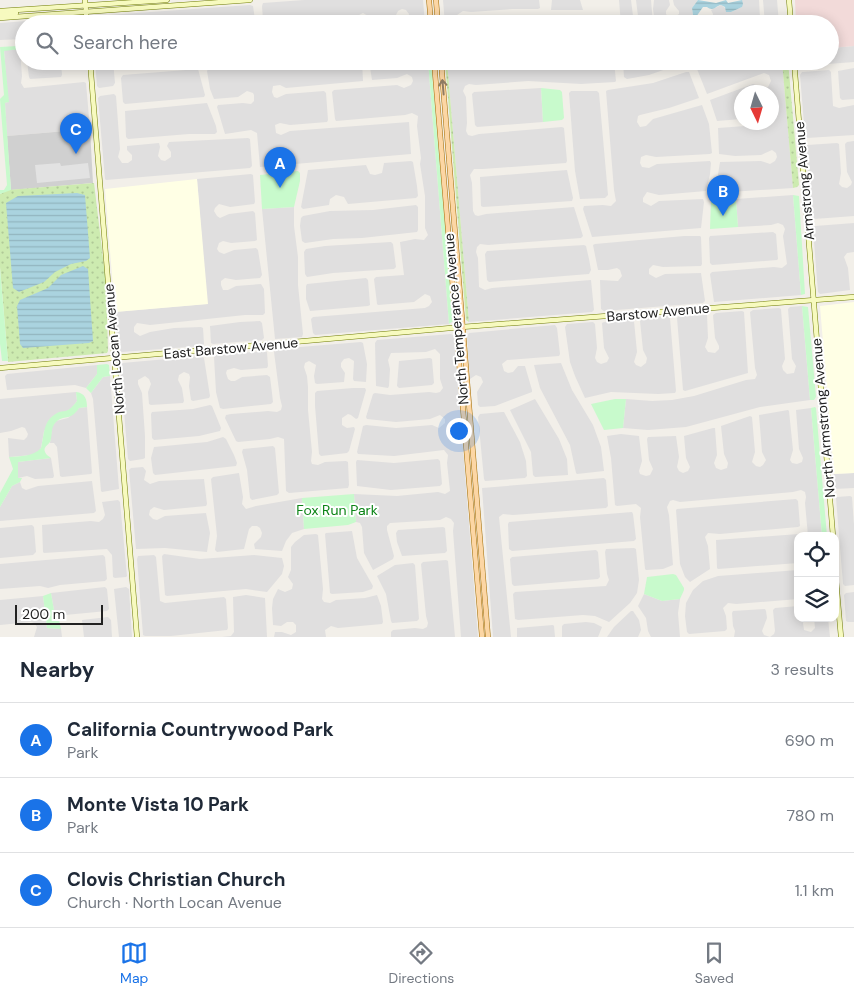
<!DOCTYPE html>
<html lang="en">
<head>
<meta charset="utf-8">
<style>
	body { margin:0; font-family:"DM Sans",sans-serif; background:#f2f2f3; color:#1f2937 }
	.controls { position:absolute; right:15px; bottom:15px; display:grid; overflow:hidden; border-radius:10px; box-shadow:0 2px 12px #0003 }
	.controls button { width:45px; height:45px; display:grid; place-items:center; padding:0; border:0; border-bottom:1px solid #e0e1e3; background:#fff; color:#1f2937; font:25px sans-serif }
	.compass { position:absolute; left:734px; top:85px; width:45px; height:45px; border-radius:50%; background:#fff; box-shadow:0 2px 12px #0003; rotate:175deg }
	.scale { position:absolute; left:15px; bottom:12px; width:88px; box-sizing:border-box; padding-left:5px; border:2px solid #222; border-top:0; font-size:14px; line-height:18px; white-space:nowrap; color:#222; -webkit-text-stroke:4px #fff; paint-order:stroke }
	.you { position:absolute; left:458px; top:430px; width:18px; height:18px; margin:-12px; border:4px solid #fff; border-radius:50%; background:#1a73e8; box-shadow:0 0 0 8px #1a73e833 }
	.badge { display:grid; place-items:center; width:32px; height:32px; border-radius:50%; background:#1a73e8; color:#fff; font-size:16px; font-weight:700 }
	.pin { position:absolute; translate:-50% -41px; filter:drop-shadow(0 1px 2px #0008) }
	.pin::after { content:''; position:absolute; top:26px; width:18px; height:15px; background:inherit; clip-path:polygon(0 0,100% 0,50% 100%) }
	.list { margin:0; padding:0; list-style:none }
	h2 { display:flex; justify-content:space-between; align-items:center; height:65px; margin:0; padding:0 20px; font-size:21px }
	h2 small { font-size:16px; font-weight:400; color:#747a83 }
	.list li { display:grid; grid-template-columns:32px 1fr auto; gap:15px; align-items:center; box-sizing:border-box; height:75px; padding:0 20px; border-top:1px solid #e0e1e3 }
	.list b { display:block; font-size:19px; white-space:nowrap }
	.list p { margin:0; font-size:16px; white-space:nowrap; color:#747a83 }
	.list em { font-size:16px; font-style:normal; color:#747a83 }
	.icon { flex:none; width:28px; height:28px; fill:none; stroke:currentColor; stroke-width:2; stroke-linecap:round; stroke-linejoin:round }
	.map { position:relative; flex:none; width:854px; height:637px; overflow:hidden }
	.search { position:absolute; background:#fff; box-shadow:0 2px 12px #0003; left:15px; right:15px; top:15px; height:55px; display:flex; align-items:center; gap:12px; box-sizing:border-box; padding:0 18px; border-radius:28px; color:#747a83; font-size:19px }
	.sheet { height:290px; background:#fff }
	nav { display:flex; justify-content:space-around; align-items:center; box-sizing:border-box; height:70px; border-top:1px solid #e0e1e3; background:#fff; font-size:14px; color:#747a83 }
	nav a { display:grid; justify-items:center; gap:2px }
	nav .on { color:#1a73e8 }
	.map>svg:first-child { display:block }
</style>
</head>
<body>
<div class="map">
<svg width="854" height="637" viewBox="0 0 854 637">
	<defs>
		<pattern id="grass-dots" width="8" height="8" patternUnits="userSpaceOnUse" patternTransform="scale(1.25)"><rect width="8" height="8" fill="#cdebb0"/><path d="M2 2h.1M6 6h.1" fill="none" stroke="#b0c997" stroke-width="1.8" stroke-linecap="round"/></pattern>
		<pattern id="water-rules" width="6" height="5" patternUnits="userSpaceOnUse" patternTransform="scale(1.25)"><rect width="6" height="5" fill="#aad3df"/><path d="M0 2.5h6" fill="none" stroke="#92b5bf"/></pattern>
	</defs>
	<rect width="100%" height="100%" fill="#f2efe9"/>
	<!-- residential -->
	<g fill="#e0dfdf">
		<polygon points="304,0 423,0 425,24 407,24 409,14 406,10 402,9 398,11 396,15 400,24 367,24 368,16 363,13 357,16 358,24 328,24 327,18 323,15 315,17 265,21 263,20 262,6 263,3"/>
		<polygon points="443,0 539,0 540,8 538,9 513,9 471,12 463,11 457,15 459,24 445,24"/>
		<polygon points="552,0 580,0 583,10 551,10"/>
		<polygon points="619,0 631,0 634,24 621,24"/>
		<polygon points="636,0 651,0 653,24 639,24"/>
		<polygon points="654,0 669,0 670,5 666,11 666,14 668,17 674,18 679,14 679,11 674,5 673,0 698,0 692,8 693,15 666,24 655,24 653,9"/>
		<polygon points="742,0 759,0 760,19 739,24 712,24 713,14 711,10 721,5 731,12 742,7"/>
		<polygon points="763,0 777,0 779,24 765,24"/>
		<polygon points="250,5 253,6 255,20 253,22 234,24 92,24 91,19 94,16"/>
		<polygon points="507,16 573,18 609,16 611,18 611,24 467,24 468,19"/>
		<polygon points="66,18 66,24 24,24 24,39 0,40 0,23"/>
		<polygon points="854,46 854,62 802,66 799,64 799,61 830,61 830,48"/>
		<polygon points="20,49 22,76 21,83 24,88 84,82 86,83 90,129 7,136 5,103 8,102 4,50"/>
		<polygon points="27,61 61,61 62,75 61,77 30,79 29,77"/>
		<polygon points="95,61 113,61 115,83 113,86 99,88 97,86"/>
		<polygon points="120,61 198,61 123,69 120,66"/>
		<polygon points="252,61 281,61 283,67 287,69 293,66 294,61 362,61 363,81 286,88 280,85 273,86 272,92 274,97 277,98 286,94 324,91 326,93 328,120 327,122 290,125 280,123 275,125 276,133 281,135 290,131 409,122 411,154 260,167 257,133 251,130 225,134 217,107 218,105 243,103 251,104 254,101 254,95 253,93 247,91 238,97 214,99 210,89 207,71 208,69 237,66 247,69 250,67"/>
		<polygon points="369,61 428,61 449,324 315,335 313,333 311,319 313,317 425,308 429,306 432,302 430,296 425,294 414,302 378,305 377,304 374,279 376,277 404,275 400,242 415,239 424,240 428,235 425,228 425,196 420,164 421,158 417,126 418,116 412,113 405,115 336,121 335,119 332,92 334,90 397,85 404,88 411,85 413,81 412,77 407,74 397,78 372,80"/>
		<polygon points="447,61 614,61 616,81 615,82 581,84 528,81 476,85 469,84 465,86 463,91 466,97 467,123 466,131 468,135 472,136 479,134 562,127 564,128 567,161 566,163 483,169 474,169 470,175 472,183 473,211 475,215 478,216 486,214 574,207 583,236 581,238 488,245 480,244 477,247 476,252 478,258 479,287 485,290 492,288 591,280 594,310 592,312 469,322"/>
		<polygon points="623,61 637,61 642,65 650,61 689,61 649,75 627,79 624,77"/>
		<polygon points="713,61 782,61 793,188 715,193 720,162 761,161 770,164 775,161 777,157 776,153 772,150 761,155 735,156 719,154 718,128 759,125 768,126 773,123 774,118 772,114 772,92 742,92 741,119 717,121 710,100 753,84 764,88 768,87 771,81 769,75 764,73 707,94 697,69 697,67"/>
		<polygon points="854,68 854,99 842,100 840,98 838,71"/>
		<polygon points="198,69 205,95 204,97 125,104 123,102 121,78 123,75"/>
		<polygon points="829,70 831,72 833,106 839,108 854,105 854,135 807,138 805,136 800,75 802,72"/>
		<polygon points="686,72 689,72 699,98 669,108 640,115 638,116 637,122 640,127 646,126 653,119 702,105 709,124 712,153 710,154 656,157 646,155 641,157 640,163 642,167 649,168 657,164 710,161 711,163 710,174 706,191 659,195 647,192 643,198 643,202 651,206 659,201 703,199 704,202 701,228 592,237 583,209 584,206 603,205 611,206 616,201 614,190 606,91 608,90 653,83"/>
		<polygon points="541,88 543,122 477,127 475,125 472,94 474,92"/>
		<polygon points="571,91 597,91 599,93 608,195 605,198 580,199 575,171 569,93"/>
		<polygon points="114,94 116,96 120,149 118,157 122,163 128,163 132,160 132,155 127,150 127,146 159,143 160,147 158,156 161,160 165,161 171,157 171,152 167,146 169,142 248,138 250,139 252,166 250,168 106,180 105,179 98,98 100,96"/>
		<polygon points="207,103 216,126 217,132 215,134 189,134 128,139 126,137 125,111"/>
		<polygon points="854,141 854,216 814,219 812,217 806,147 807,145 837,143 839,144 841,173 839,184 842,187 847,188 851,185 852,182 847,172 845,144 847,142"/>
		<polygon points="411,161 413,162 417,186 418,196 416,198 348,204 344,197 336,195 330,199 329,205 303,209 301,207 308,170 366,165 370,174 375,175 382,173 384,163"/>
		<polygon points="567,170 573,198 572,201 483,207 481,206 480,177"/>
		<polygon points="251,174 253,175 255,202 254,204 230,207 219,204 215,208 214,211 217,216 220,218 229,214 253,211 255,213 257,240 255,241 231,243 223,241 219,243 217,249 219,252 224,254 234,250 256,248 258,250 262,275 260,278 236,280 225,278 221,281 221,285 223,290 228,290 236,286 261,284 264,289 265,313 263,315 245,315 150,325 137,323 134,327 134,332 140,336 150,332 174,328 201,327 203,328 204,344 201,346 122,352 119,350 115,312 207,304 197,179"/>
		<polygon points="793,195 801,295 714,302 710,274 712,272 774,267 782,268 787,264 783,236 785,229 783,225 778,223 771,225 738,227 736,199"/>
		<polygon points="416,205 418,207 418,230 417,232 362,238 333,239 305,243 302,241 300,226 301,218 303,216 330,211 373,210"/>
		<polygon points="294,207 294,226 298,257 298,285 303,334 302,337 275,339 262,209"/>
		<polygon points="854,223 854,252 847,253 844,257 848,268 850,290 820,294 818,292 813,229 815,226"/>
		<polygon points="773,232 776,234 778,259 777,260 712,265 710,263 709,238 710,236"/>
		<polygon points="684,236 700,236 701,237 702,264 701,266 663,267 653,265 649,269 649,274 656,278 665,274 701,273 705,301 703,303 604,311 601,309 600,280 618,281 622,276 620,270 617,268 608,270 598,270 593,245 595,244"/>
		<polygon points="391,242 393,244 396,267 394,269 333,273 307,277 305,274 304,252 306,249 325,246"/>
		<polygon points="584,245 586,246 589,259 591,270 589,274 489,282 487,280 485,254 487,251"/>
		<polygon points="366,278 368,280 370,305 368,306 310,311 306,299 306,286 307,284"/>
		<polygon points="802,306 810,400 760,407 686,427 648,430 623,428 626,399 652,401 672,400 694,396 746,380 755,379 757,375 755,368 750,312 753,310 779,308 781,309 785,359 782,366 783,370 787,374 794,373 796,366 792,359 788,309 790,307"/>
		<polygon points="742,311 744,312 748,373 685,391 683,390 677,318 679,316 707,315 708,338 705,347 708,352 715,353 719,349 719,346 715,338 713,315 716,313"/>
		<polygon points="668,316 670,318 676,391 675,393 658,394 611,392 585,398 575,376 570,362 565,327 567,324 593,322 595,324 597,348 595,358 597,362 601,364 607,362 609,358 604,348 602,323 604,322 632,319 634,321 637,352 634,362 636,365 641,367 646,363 647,358 643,350 640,321 642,318"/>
		<polygon points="260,321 262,323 264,338 262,340 213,344 211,343 210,326 240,322"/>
		<polygon points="555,325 557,328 560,354 559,356 507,360 502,364 504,371 508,373 513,372 518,366 525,366 532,390 532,392 495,406 480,407 478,405 477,392 483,382 481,377 476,375 470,379 467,336 469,333"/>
		<polygon points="451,334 454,336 478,637 461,637 453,531 454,523 451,519 446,517 440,520 390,523 387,526 387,530 394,556 393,559 373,570 364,553 362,527 360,523 356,522 354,494 397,496 438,492 445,494 450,491 447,463 448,455 444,450 394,456 358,454 357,452 363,426 366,425 396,428 432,425 439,428 445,423 445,419 440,415 430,419 396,422 367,419 366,417 373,394 375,393 390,395 429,392 436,393 440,392 443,388 440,379 440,354 435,349 426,352 391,353 388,360 390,369 389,386 388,388 376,386 375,343 377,340"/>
		<polygon points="361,342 363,343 367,364 366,382 354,381 353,379 354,361 349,358 344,359 341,363 341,367 345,373 344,382 317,384 315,383 314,376 316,365 309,361 305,363 304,367 307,376 308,387 308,410 312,452 311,461 312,464 318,465 325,462 346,461 348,462 349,485 348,488 289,493 286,491 284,439 278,437 270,439 238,442 236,441 225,418 226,415 231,414 268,411 277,412 281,410 282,406 280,398 274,352 276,349"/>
		<polygon points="265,351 267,352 268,366 267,368 241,370 234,368 227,370 226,373 228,379 231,381 235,381 242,377 267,375 270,377 272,393 273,402 271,404 223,409 220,408 216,392 214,357 217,355"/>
		<polygon points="201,356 204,358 210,396 209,398 193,401 191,400 189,386 190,377 189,374 184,372 179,375 178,380 182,388 184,401 183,403 151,405 149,404 148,392 151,384 149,379 145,376 138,380 138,384 142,393 145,436 145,458 143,459 130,461 128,459 120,365 122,363"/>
		<polygon points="430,358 432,359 434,383 432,385 399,388 397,386 399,361"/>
		<polygon points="561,363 572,390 593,425 601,447 604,471 577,474 576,473 570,445 540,388 534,365"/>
		<polygon points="97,365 97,374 86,388 75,385 7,390 5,376 7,374"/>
		<polygon points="110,376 119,489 102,492 101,491 93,399 91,393 103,377"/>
		<polygon points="353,388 365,388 366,390 358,418 356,419 351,415 348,414 342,418 342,425 347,428 354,427 355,429 349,451 347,453 321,456 319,454 315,406 315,393 317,391"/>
		<polygon points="76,392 77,401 71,409 68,411 60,413 44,431 41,448 38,452 32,455 9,457 8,438 24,440 27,437 28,434 25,428 22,427 11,431 0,433 0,399"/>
		<polygon points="535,399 559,439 567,459 568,475 535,477 533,475 531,452 510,410"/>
		<polygon points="210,405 212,406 221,428 220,431 199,436 154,440 152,438 151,414 152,412 193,409"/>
		<polygon points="87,407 92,473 91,474 62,477 60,476 57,447 54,443 50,443 52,427 56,421 68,418 79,408"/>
		<polygon points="811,408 822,536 808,536 805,503 806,497 805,492 801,490 793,492 680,502 673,500 670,501 667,507 669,515 673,565 663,569 646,570 645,569 640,517 641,508 636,504 617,506 615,505 611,458 607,436 621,434 639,436 642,461 639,471 640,474 646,476 650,475 653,469 649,460 647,439 648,437 676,436 679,457 677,467 679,471 683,473 688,471 690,467 686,458 684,436 713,428 715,428 717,455 714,463 716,468 721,470 727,468 728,463 724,454 721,426 750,416 752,417 755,452 752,462 756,466 760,467 763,465 766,460 762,452 759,415 788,410 789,411 793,450 790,460 792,463 797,464 802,462 803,458 799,449 796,410"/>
		<polygon points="502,412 504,412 520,442 526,461 527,476 525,478 485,481 484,479 478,417 480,414"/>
		<polygon points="223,437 226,439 234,455 237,463 236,466 155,475 153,473 151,458 154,447 207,442"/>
		<polygon points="273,446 275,448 279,493 277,495 252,500 250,498 247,470 242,452 243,449"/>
		<polygon points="51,458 54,476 53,478 35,479 27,476 18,478 18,462"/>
		<polygon points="438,459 440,461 442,484 440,486 391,490 357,486 356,462 357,460 394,463"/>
		<polygon points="143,467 146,471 144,480 150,484 159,481 204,479 207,504 206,506 164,510 154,507 150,510 149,515 153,519 157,520 165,516 206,513 210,533 207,552 165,548 136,549 129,470 131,468"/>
		<polygon points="239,473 243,497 242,504 246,509 256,506 302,498 304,529 292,533 286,541 282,551 255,549 254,544 261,537 262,533 260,528 257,526 252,526 249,529 244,549 217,552 215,550 217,536 211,479 213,477"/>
		<polygon points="854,473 854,488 835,489 834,474"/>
		<polygon points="604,478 606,480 608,506 606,508 513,515 503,514 499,517 511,637 493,637 482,488"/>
		<polygon points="92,481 96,511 94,513 0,521 0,507 12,486 20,482 22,488 26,490 38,486"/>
		<polygon points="850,496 852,497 854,525 854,585 845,586 843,584 836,498 837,497"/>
		<polygon points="796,499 798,501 800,526 798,527 720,534 708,533 705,537 708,546 710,569 690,582 685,577 680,564 676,510 677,509"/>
		<polygon points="118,500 120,502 127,576 126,577 115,578 113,577 112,555 107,549 44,553 43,552 42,525 91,521 99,522 103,519 105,515 102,502"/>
		<polygon points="632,512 633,514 636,539 634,541 512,551 509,549 508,524 509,522"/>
		<polygon points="32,525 34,527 36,552 33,555 0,558 0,528"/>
		<polygon points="443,527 445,528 447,551 445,553 402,556 397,542 396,533 398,530"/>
		<polygon points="352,531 357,558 373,586 372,589 363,592 332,594 330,593 325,534 326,533"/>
		<polygon points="316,534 318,535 323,589 322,599 324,602 330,603 336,600 365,598 377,595 381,606 383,622 382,624 338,628 331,626 325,630 326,637 274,637 275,632 282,632 291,635 296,632 296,625 293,622 287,622 281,626 273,625 272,608 273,599 278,589 285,592 292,589 293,584 288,577 291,570 291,547 295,542 304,535"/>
		<polygon points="799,534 801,536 798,536 798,563 718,569 717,568 716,540"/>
		<polygon points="634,548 636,549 639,580 637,593 630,603 609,622 595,616 583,615 518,620 515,619 513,594 515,592 606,586 609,580 607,574 605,552 606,549"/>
		<polygon points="596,550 598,552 600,577 598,579 514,586 512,584 510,559 512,557"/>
		<polygon points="164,554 200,559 254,555 282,558 284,566 282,574 267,592 246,589 167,596 165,595 162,556"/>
		<polygon points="103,555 105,557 107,579 105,581 60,585 48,588 40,586 0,589 0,564"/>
		<polygon points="154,555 156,557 160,601 165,603 224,597 226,599 228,628 227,630 171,636 145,636 143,635 137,559 138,556"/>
		<polygon points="446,560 448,561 455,637 391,637 391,632 393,630 415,628 423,629 427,627 428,623 426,616 421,564 423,562"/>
		<polygon points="413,563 415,565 419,619 417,621 392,623 391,621 386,594 377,576 395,565"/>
		<polygon points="798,570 798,599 736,604 728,603 723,608 726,616 727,629 725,631 689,634 687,632 685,616 686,603 693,590 703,581 718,576"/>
		<polygon points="105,587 107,589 109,609 107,611 65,615 59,620 55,616 51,593"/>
		<polygon points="126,587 129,589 132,637 119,637 114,589"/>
		<polygon points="854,592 854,622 848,622 846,621 844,595 846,593"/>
		<polygon points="644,594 662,601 680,599 678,613 680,637 651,637 648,631 646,618 638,606"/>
		<polygon points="246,595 265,598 267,637 222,637 231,636 234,632 233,597"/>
		<polygon points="43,596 47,628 61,629 62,637 34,637 37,627 34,623 31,622 0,625 0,600"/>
		<polygon points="798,606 798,618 806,618 803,623 804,630 811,632 815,628 814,618 828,618 830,637 734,637 735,631 733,626 732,613 733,611 765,609 766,611 767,618 762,631 764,635 770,637 774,634 775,631 773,610 775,608"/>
		<polygon points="631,611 633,611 639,620 641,630 638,637 607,637 614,627"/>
		<polygon points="108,617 111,620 112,637 84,637 82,620"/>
		<polygon points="586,622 594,623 602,627 598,637 562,637 562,626 564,624"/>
		<polygon points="553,625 554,626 555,637 517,637 517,628"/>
	</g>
	<!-- commercial -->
	<polygon fill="#f2dad9" points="795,0 854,0 854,46 830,48 830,24 796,24"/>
	<!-- education -->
	<g fill="#ffffe5">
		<polygon points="197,179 208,304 115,312 105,189"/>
		<polygon points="854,302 854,473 834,474 820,306"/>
	</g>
	<!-- religious -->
	<polygon fill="#d0d0d0" points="90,129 93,183 11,190 7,136"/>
	<!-- grass -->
	<g fill="url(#grass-dots)">
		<polygon points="445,61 447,61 469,322 466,320"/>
		<polygon points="782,61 788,61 799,185 797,187 793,188"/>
		<polygon points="94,183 106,283 108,351 107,353 8,362 0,267 0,194 8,190"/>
	</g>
	<!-- park -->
	<g fill="#c8facc">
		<polygon points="18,46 20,49 4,51 9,102 5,103 11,190 0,194 0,190 4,190 7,185 0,99 4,95 0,47"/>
		<polygon points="428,61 431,61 453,321 449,324"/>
		<polygon points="541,88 560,90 562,92 564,118 562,120 543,122"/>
		<polygon points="298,171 300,173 300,181 294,207 262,209 260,175"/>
		<polygon points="793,195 799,196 805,294 801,295"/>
		<polygon points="736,199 738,227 710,229 711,201"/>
		<polygon points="0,268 8,361 2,361 0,344"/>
		<polygon points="802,306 808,307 816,397 814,400 810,400"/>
		<polygon points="107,364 109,365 110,376 103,377 91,393 86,388 97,374 97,365"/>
		<path d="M 76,392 C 85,393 87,399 87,407 L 79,408 C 70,422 64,414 56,422 C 50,428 53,435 50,442 C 48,445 43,447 45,452 C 46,455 49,456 51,458 L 18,462 L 18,478 L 22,478 L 20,482 L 12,486 L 0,507 L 0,493 L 13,469 L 9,457 C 20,456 33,457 41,448 C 44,437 43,422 54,415 C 65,407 65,417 77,401 Z"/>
		<polygon points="615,399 626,399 623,428 604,430 591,404"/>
		<polygon points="815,407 816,408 827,536 822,536 811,408"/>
		<polygon points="354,494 356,522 348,525 304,529 302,498"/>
		<polygon points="673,574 676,575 684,588 684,590 680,599 662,601 644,594 647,577"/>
		<polygon points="51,593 55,616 59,620 61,629 47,628 43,596"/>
	</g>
	<!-- parking -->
	<polygon fill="#e2e2e2" points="60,163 61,166 88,163 90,178 37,183 35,165"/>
	<!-- water -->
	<g fill="url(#water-rules)">
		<path d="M 698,0 L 716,3 L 726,0 L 728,3 L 742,0 L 743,4 L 742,7 L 731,12 L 726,12 L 725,7 L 721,5 C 715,6 714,12 707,7 L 703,7 L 696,17 L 687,20 L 687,24 L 666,24 L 684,19 L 693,15 L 692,8 Z"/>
		<polygon points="77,193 85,195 90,258 86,261 71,264 55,272 44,282 19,292 13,288 6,203 18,196"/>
		<polygon points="83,266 88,269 93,341 89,343 23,348 20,344 17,306 20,300 48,288 61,275"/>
	</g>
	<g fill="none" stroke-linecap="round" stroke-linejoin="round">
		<!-- secondary casing -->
		<g stroke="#707d05" stroke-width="5.5">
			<g id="secondary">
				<polyline points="85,0 87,24"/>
				<polyline points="789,0 791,24"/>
				<polyline points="0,11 167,0"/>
				<polyline points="0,15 16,13"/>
				<polyline points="0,18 250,0"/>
				<polyline points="90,61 137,637"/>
				<polyline points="794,61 833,536"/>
				<polyline points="0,368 462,327 854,297"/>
				<polyline points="835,568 841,637"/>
			</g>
		</g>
		<!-- primary casing -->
		<g stroke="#a06b00" stroke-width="5.5">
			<g id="primary">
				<polyline points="429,0 431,24"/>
				<polyline points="436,0 438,24"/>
				<polyline points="434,61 482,637"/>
				<polyline points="441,61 488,637"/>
			</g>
		</g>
		<!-- secondary -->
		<use href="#secondary" stroke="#f7fabf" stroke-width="4.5"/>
		<!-- primary -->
		<use href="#primary" stroke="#fcd6a4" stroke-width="4.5"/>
	</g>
	<!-- one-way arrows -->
	<defs><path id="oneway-shaft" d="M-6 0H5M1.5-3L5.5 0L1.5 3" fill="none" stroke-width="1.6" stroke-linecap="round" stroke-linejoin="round" transform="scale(1.25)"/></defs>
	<use stroke="#8f7c63" href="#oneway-shaft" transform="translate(443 87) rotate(-95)"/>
	<g text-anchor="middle" stroke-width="4" stroke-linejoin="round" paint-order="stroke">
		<!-- street labels -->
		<g font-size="14" fill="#222" stroke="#fff">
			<text transform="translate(804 181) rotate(-95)" y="5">Armstrong Avenue</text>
			<text transform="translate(658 312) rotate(-5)" y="5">Barstow Avenue</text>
			<text transform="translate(456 319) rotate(-95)" y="5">North Temperance Avenue</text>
			<text transform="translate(231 348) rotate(-5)" y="5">East Barstow Avenue</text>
			<text transform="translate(114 349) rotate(-95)" y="5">North Locan Avenue</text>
			<text transform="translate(823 418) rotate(-95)" y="5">North Armstrong Avenue</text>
		</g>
		<!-- park labels -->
		<g font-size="14" fill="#0c8416" stroke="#fff">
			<text x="337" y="515">Fox Run Park</text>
		</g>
	</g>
</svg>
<div class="controls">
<button><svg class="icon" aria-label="locate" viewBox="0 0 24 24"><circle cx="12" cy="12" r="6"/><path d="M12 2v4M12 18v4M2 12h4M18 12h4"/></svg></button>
<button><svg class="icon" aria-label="layers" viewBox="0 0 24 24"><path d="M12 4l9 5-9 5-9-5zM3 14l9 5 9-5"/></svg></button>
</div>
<svg class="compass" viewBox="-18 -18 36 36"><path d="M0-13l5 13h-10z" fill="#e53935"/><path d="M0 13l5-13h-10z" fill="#747a83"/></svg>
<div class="scale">200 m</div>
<div class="you"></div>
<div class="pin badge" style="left:280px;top:188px">A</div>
<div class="pin badge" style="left:723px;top:216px">B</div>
<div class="pin badge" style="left:76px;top:154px">C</div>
<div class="search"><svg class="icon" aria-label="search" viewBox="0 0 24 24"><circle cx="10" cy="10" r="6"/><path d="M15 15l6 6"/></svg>Search here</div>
</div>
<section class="sheet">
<h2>Nearby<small>3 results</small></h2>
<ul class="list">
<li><span class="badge">A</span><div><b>California Countrywood Park</b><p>Park</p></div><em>690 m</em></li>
<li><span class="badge">B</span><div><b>Monte Vista 10 Park</b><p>Park</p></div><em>780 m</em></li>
<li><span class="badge">C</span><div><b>Clovis Christian Church</b><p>Church · North Locan Avenue</p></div><em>1.1 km</em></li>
</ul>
</section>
<nav>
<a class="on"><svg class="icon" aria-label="map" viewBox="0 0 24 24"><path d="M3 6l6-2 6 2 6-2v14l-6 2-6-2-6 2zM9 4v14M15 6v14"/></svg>Map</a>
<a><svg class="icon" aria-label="directions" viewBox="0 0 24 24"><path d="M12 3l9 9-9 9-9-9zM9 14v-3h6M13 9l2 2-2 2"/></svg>Directions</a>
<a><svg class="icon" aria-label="saved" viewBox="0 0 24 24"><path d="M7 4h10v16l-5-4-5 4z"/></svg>Saved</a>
</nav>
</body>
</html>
